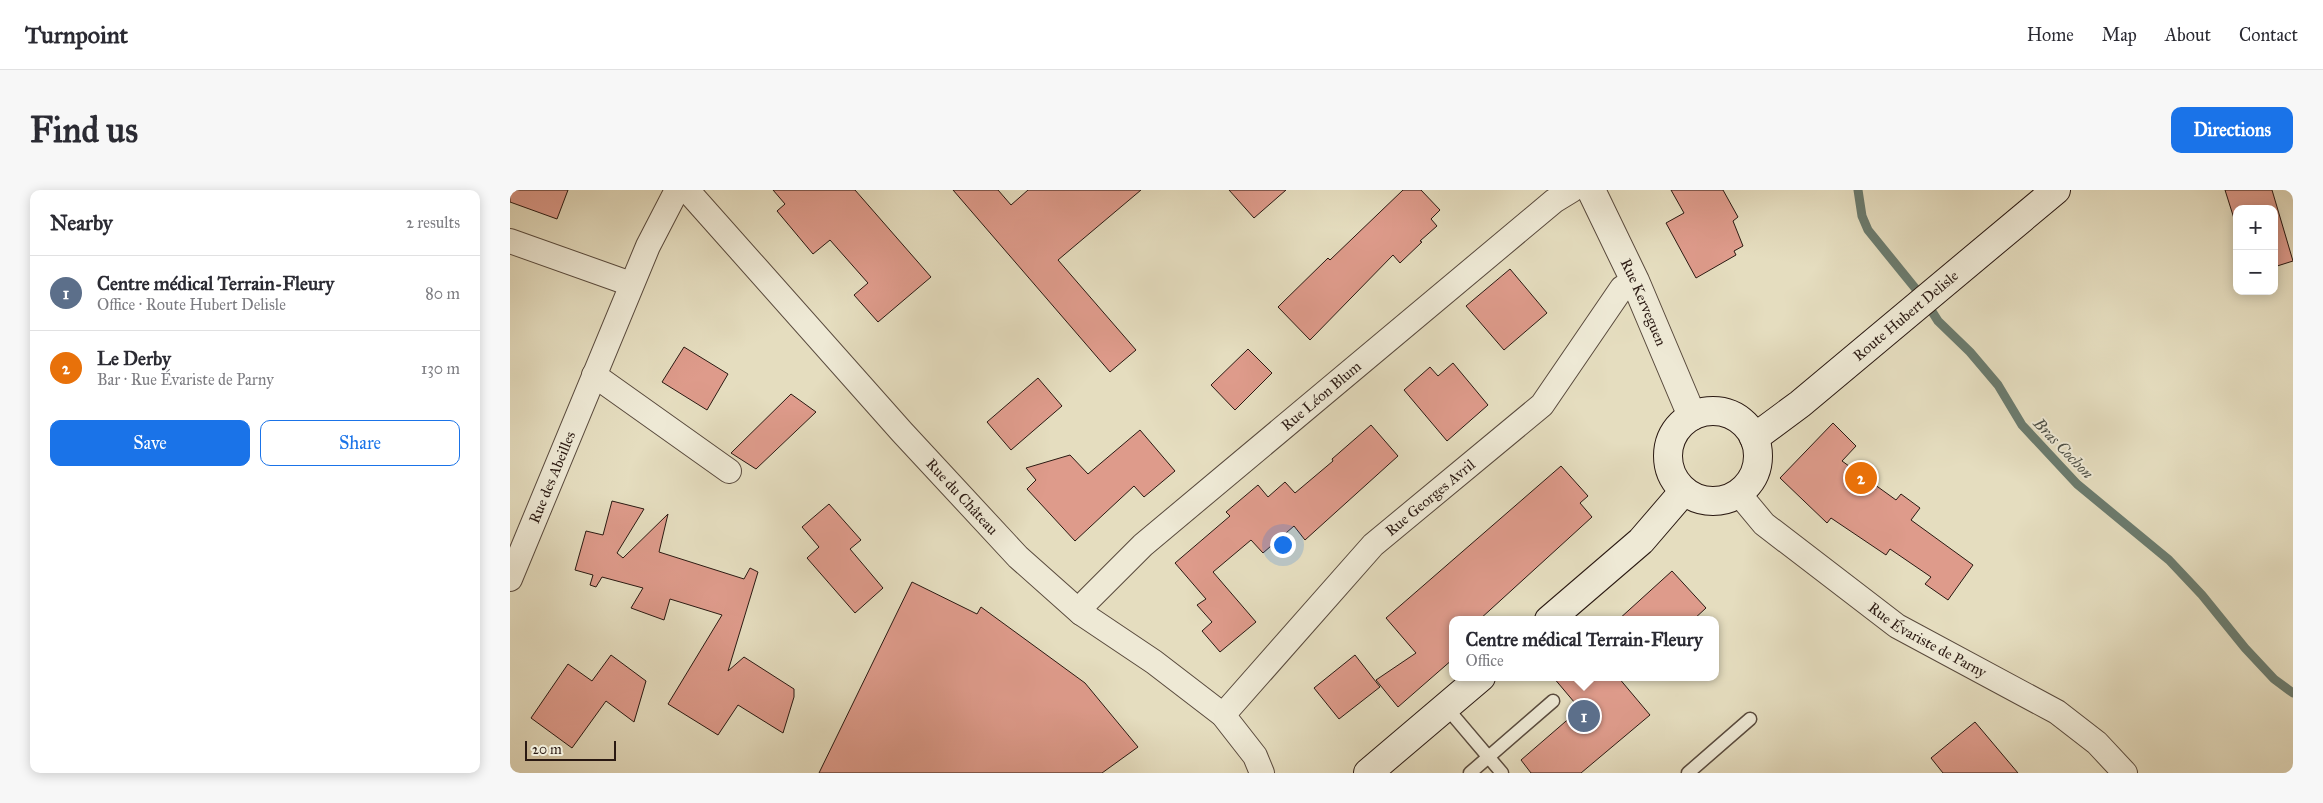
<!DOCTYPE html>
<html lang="en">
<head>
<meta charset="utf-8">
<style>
	body { margin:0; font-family:"IM FELL Great Primer",serif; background:#f7f7f7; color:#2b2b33 }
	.controls { position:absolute; right:15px; top:15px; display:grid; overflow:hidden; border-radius:10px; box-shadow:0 2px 12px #0003 }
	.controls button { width:45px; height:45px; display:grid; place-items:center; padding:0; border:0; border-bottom:1px solid #e1e1e2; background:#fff; color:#2b2b33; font:25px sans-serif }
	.scale { position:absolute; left:15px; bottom:12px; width:91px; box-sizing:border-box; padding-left:5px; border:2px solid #2a1912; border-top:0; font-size:14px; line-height:18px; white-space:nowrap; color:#2a1912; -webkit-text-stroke:4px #eee9d5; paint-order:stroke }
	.you { position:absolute; left:772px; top:354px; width:18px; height:18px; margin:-12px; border:4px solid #fff; border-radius:50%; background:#1a73e8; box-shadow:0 0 0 8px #1a73e833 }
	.badge { display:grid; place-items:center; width:32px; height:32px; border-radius:50%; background:#1a73e8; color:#fff; font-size:16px; font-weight:700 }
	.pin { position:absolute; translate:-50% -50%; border:2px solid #fff; box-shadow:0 1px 5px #0006 }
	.popup { position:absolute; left:939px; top:426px; width:270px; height:65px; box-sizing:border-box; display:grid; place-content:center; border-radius:10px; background:#fff; filter:drop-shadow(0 1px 4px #0005); font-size:16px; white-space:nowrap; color:#7c7c81 }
	.popup b { font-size:19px; color:#2b2b33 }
	.popup::after { content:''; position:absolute; left:50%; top:100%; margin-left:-10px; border:10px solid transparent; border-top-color:#fff }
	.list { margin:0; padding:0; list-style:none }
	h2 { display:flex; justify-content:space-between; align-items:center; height:65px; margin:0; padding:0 20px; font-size:21px }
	h2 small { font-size:16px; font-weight:400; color:#7c7c81 }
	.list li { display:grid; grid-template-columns:32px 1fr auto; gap:15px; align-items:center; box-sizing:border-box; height:75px; padding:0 20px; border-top:1px solid #e1e1e2 }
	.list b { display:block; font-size:19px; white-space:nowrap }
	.list p { margin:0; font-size:16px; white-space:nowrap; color:#7c7c81 }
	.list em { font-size:16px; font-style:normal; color:#7c7c81 }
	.actions { display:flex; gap:10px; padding:15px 20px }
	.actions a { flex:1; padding:11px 0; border:1px solid #1a73e8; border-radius:10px; text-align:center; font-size:18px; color:#1a73e8 }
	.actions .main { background:#1a73e8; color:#fff }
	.map { position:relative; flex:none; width:1783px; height:583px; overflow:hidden; border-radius:10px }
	header { display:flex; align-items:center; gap:30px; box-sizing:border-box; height:70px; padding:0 25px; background:#fff; border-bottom:1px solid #e1e1e2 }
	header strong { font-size:24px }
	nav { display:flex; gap:28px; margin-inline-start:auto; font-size:18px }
	.intro { display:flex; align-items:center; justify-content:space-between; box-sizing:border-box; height:120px; padding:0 30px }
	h1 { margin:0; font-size:35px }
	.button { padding:12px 22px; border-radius:10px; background:#1a73e8; color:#fff; font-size:18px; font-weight:700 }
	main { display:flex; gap:30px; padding:0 30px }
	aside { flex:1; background:#fff; border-radius:10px; box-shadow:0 2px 12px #0003 }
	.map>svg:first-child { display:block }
</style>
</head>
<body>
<header>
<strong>Turnpoint</strong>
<nav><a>Home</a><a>Map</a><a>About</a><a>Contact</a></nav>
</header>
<div class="intro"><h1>Find us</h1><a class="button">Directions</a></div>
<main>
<aside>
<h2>Nearby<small>2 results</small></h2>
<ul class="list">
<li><span class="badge" style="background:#5c6f8a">1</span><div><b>Centre médical Terrain-Fleury</b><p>Office · Route Hubert Delisle</p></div><em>80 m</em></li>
<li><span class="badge" style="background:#e8710a">2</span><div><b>Le Derby</b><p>Bar · Rue Évariste de Parny</p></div><em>130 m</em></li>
</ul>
<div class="actions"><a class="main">Save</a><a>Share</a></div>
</aside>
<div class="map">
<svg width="1783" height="583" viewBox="0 0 1783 583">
	<rect width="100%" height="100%" fill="#e5ddbf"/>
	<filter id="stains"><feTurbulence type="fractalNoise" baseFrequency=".004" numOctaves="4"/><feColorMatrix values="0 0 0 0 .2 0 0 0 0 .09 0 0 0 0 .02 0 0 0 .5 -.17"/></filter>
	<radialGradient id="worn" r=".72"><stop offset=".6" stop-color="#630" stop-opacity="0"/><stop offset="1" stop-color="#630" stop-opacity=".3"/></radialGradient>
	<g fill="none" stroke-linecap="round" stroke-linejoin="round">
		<!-- stream -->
		<polyline stroke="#6b7b6e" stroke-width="9" points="1348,0 1352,26 1358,40 1414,109 1428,131 1460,162 1488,195 1512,235 1567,294 1659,370 1692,405 1735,458 1764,489 1783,503"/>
	</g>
	<!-- building -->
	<g fill="#de9b8b" stroke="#2a1912">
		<polygon points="0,0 58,0 47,29 0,12"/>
		<polygon points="263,0 345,0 421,87 368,132 344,105 358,93 320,50 303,64 267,21 275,14"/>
		<polygon points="443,0 488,0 501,15 518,0 631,0 548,70 626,160 600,182"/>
		<polygon points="719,0 776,0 744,28"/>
		<polygon points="893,0 911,0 930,20 921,29 927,36 910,51 912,52 890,73 883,65 800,150 768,117 818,68 820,70"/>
		<polygon points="1161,0 1213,0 1228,27 1223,31 1233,56 1224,61 1226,65 1186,88 1156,33 1174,23"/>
		<polygon points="1715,0 1762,0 1783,71 1764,77 1764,19 1727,19 1727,38"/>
		<polygon points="1000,79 1037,123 994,160 956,116"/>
		<polygon points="174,157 218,184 197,220 152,192"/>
		<polygon points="738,159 762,183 725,220 701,195"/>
		<polygon points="943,173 978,215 937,251 894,200 920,177 928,186"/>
		<polygon points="528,188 552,216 501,260 477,232"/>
		<polygon points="281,204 306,222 246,279 221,263"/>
		<polygon points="1323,233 1346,256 1332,271 1386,310 1391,304 1410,318 1401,330 1463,375 1438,410 1415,394 1421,387 1380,359 1376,365 1321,328 1317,333 1270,288"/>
		<polygon points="861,235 888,266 795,350 784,336 753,363 741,350 703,382 746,432 710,462 692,441 702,432 687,415 696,409 665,373 720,326 716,322 748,295 758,307 775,292 785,303 823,271 822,269"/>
		<polygon points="630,240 665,281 634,307 624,296 565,351 517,299 526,290 516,278 560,265 578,284"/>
		<polygon points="1051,276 1078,306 1070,313 1082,327 969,430 943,430 943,469 888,517 866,490 906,463 876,428"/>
		<polygon points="102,311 134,319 107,363 113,368 158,324 149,362 234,389 240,378 248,382 218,481 234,467 284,499 284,507 273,543 228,515 208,545 158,514 212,425 160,409 154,430 121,418 133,398 92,387 86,397 80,395 83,385 65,380 76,341 93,345"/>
		<polygon points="319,314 351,350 340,359 373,398 345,423 297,368 309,357 292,337"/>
		<polygon points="1162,381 1196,418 1183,430 1108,430"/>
		<polygon points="402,392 467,424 471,417 575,493 628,557 592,583 309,583"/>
		<polygon points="101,465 136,491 124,532 96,511 62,558 21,528 58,474 82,491"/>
		<polygon points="845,465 870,497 829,529 804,498"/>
		<polygon points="1043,487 1108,487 1140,525 1071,583 1021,583 1011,570 1070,519"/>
		<polygon points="1465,532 1508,583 1433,583 1421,568"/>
	</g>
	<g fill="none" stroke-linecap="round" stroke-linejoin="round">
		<!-- service casing -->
		<g stroke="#594a3d" stroke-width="15">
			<g id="service">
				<polyline points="936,517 992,583"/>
				<polyline points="960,583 1043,511"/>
				<polyline points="1178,583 1240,529"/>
			</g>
		</g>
		<!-- minor casing -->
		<g stroke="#594a3d" stroke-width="26">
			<g id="minor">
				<path id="s1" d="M 177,0 L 392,242 L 508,367 L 571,423 L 644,472 L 713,525 L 745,566 L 752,583"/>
				<polyline points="0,51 121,94"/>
				<polyline points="84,185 219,281"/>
				<path id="s2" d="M 1229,304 L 1254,334 L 1387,436 L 1547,522 L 1587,553 L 1615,583"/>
				<path id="s3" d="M 0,389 L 138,56 L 167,0"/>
				<path id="s4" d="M 571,423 L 577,411 L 633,355 L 1044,11 L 1062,0"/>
				<path id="s5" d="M 713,525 L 863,355 L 1032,215 L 1112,98 L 1125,91"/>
			</g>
		</g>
		<!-- tertiary casing -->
		<g stroke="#594a3d" stroke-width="30">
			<g id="tertiary">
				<path id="s6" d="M 1081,0 L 1125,91 L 1182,226"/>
			</g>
		</g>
		<!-- secondary casing -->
		<g stroke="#2a1912" stroke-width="30">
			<g id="secondary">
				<circle cx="1203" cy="266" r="45"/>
				<path id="s7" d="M 1244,248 L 1290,214 L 1546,0"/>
				<polyline points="1039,430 1131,351 1174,301"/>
				<polyline points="858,583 971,487"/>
			</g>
		</g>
		<!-- service -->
		<use href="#service" stroke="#eee9d5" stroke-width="12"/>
		<!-- minor -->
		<use href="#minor" stroke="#eee9d5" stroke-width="24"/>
		<!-- tertiary -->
		<use href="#tertiary" stroke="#eee9d5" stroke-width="28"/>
		<!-- secondary -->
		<use href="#secondary" stroke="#eee9d5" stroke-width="28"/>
	</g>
	<g text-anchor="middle" stroke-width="4" stroke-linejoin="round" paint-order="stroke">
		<!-- street labels -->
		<g font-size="15" fill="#2a1912" stroke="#eee9d5">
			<text dy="5" stroke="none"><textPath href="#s6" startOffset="124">Rue Kerveguen</textPath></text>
			<text dy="5" stroke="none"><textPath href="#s7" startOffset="195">Route Hubert Delisle</textPath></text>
			<text dy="5" stroke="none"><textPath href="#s4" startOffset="325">Rue Léon Blum</textPath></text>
			<text dy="5" stroke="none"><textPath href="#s3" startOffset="110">Rue des Abeilles</textPath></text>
			<text dy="5" stroke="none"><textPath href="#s1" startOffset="412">Rue du Château</textPath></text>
			<text dy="5" stroke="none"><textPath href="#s5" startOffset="301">Rue Georges Avril</textPath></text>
			<text dy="5" stroke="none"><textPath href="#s2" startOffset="240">Rue Évariste de Parny</textPath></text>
		</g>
		<!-- water labels -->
		<g font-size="16" font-style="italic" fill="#505248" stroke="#eee9d5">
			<text transform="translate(1554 258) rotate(46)" y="6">Bras Cochon</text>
		</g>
	</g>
	<rect width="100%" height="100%" filter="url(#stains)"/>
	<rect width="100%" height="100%" fill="url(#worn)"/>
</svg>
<div class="controls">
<button>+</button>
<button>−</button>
</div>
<div class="scale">20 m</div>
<div class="you"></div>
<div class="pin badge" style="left:1074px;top:526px;background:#5c6f8a">1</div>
<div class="popup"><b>Centre médical Terrain-Fleury</b>Office</div>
<div class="pin badge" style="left:1351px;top:288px;background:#e8710a">2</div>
</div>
</main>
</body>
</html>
